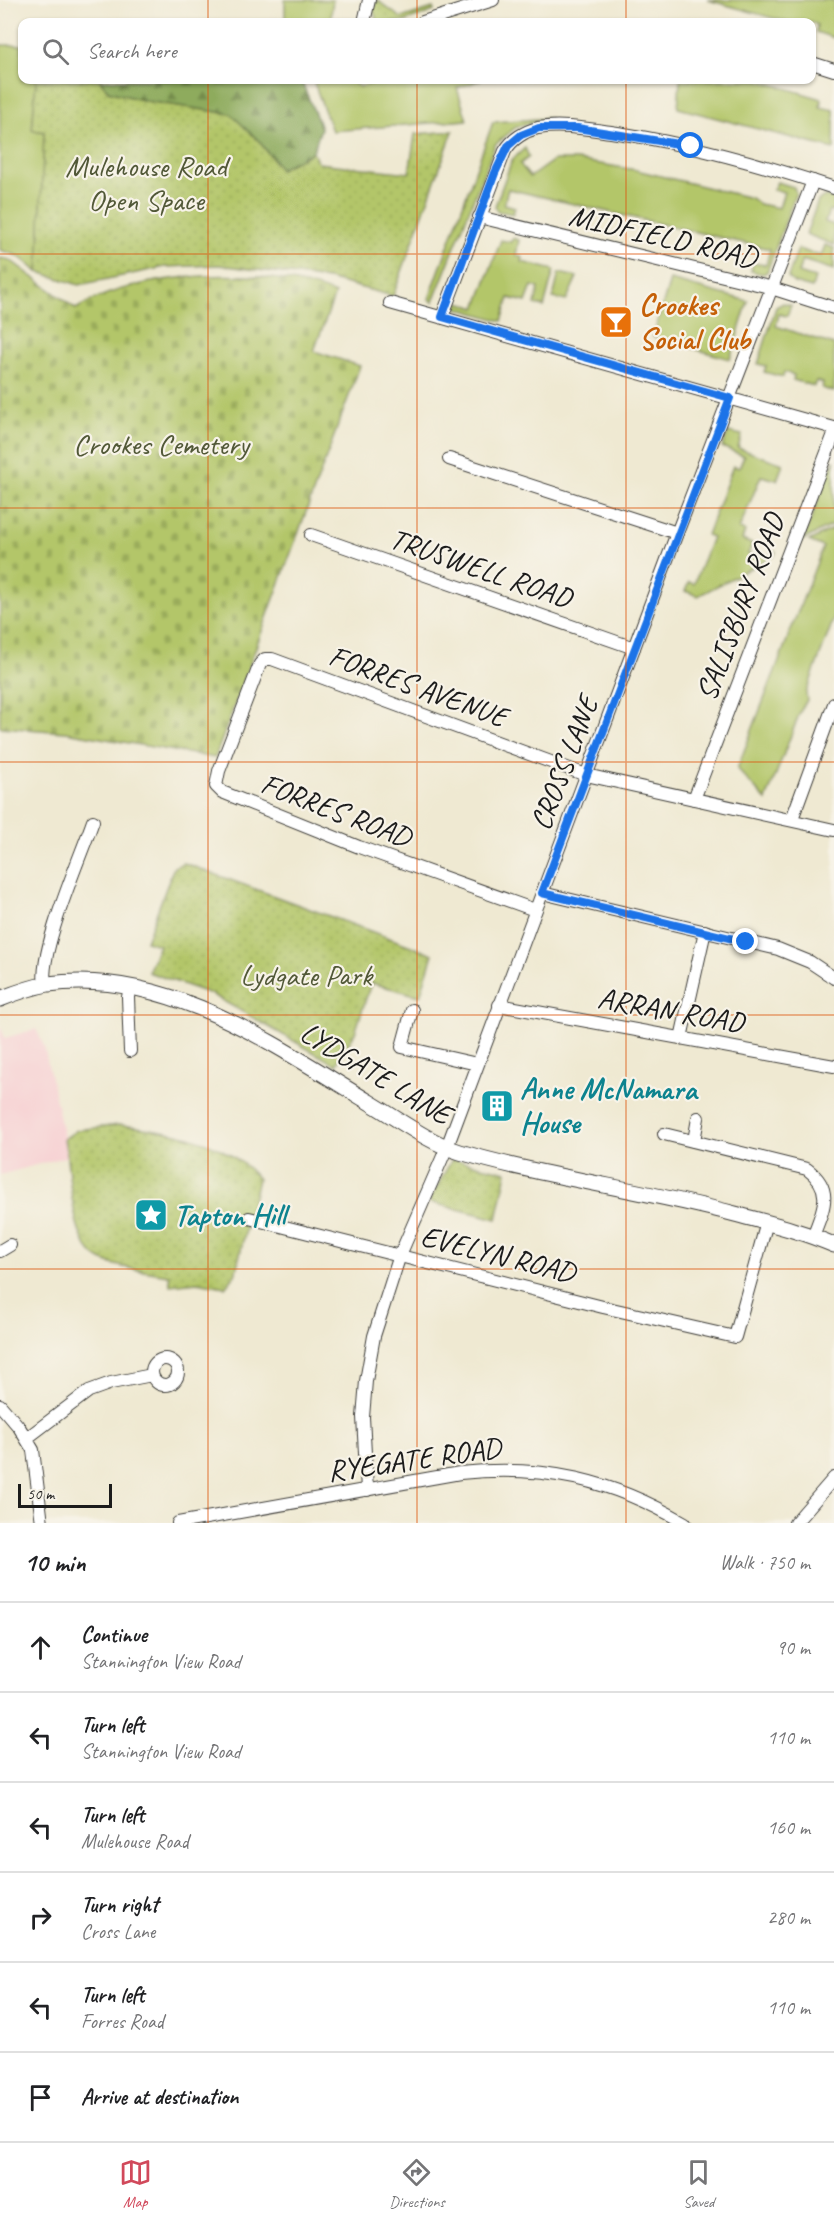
<!DOCTYPE html>
<html lang="en">
<head>
<meta charset="utf-8">
<style>
	body { margin:0; font-family:Caveat,sans-serif; background:#f6f6f6; color:#202124 }
	.scale { position:absolute; left:18px; bottom:15px; width:94px; box-sizing:border-box; padding-left:6px; border:3px solid #1c1c1c; border-top:0; font-size:16px; line-height:21px; white-space:nowrap; color:#1c1c1c; -webkit-text-stroke:4px #f7f3e8; paint-order:stroke }
	.stop { position:absolute; width:18px; height:18px; margin:-14px; border:4px solid #1a73e8; border-radius:50%; background:#fff }
	.stop.end { background:#1a73e8; border-color:#fff; box-shadow:0 2px 6px #0008 }
	.list { margin:0; padding:0; list-style:none }
	h2 { display:flex; justify-content:space-between; align-items:center; height:78px; margin:0; padding:0 24px; font-size:26px }
	h2 small { font-size:20px; font-weight:400; color:#757577 }
	.list li { display:grid; grid-template-columns:39px 1fr auto; gap:18px; align-items:center; box-sizing:border-box; height:90px; padding:0 24px; border-top:2px solid #e0e0e0 }
	.list b { display:block; font-size:22px; white-space:nowrap }
	.list p { margin:0; font-size:20px; white-space:nowrap; color:#757577 }
	.list em { font-size:20px; font-style:normal; color:#757577 }
	.icon { flex:none; width:33px; height:33px; fill:none; stroke:currentColor; stroke-width:2; stroke-linecap:round; stroke-linejoin:round }
	.map { position:relative; flex:none; width:834px; height:1523px; overflow:hidden }
	.search { position:absolute; background:#fff; box-shadow:0 2px 4px #0004; left:18px; right:18px; top:18px; height:66px; display:flex; align-items:center; gap:15px; box-sizing:border-box; padding:0 21px; border-radius:12px; color:#757577; font-size:22px }
	.sheet { height:618px; background:#fff }
	nav { display:flex; justify-content:space-around; align-items:center; box-sizing:border-box; height:84px; border-top:2px solid #e0e0e0; background:#fff; font-size:16px; color:#757577 }
	nav a { display:grid; justify-items:center; gap:3px }
	nav .on { color:#d1495b }
	.map>svg:first-child { display:block }
</style>
</head>
<body>
<div class="map">
<svg width="834" height="1523" viewBox="0 0 834 1523">
	<defs>
		<pattern id="grass-dots" width="8" height="8" patternUnits="userSpaceOnUse" patternTransform="scale(1.5)"><rect width="8" height="8" fill="#b3c669"/><path d="M2 2h.1M6 6h.1" fill="none" stroke="#99aa5a" stroke-width="1.8" stroke-linecap="round"/></pattern>
		<pattern id="forest-firs" width="22" height="20" patternUnits="userSpaceOnUse" patternTransform="scale(1.5)"><rect width="22" height="20" fill="#8eab5d"/><path d="M5 1l3.5 6h-7zM16 11l3.5 6h-7z" fill="#738a4c"/></pattern>
		<pattern id="cemetery-stones" width="16" height="16" patternUnits="userSpaceOnUse" patternTransform="scale(1.5)"><rect width="16" height="16" fill="#b3c669"/><path d="M2 7V4a2 2 0 0 1 4 0v3zM10 15v-3a2 2 0 0 1 4 0v3z" fill="#99aa5a"/></pattern>
	</defs>
	<rect width="100%" height="100%" fill="#f7f3e8"/>
	<filter id="ink" filterUnits="userSpaceOnUse"><feTurbulence type="fractalNoise" baseFrequency=".0167" numOctaves="2"/><feDisplacementMap in="SourceGraphic" scale="12" xChannelSelector="R" yChannelSelector="G"/><feConvolveMatrix kernelMatrix="1 2 1 2 8 2 1 2 1" color-interpolation-filters="sRGB"/></filter>
	<filter id="wash" filterUnits="userSpaceOnUse"><feTurbulence type="fractalNoise" baseFrequency=".008" numOctaves="4" result="noise"/><feDisplacementMap in="SourceGraphic" scale="24" xChannelSelector="R" yChannelSelector="G"/><feGaussianBlur stdDeviation="1.35" result="paint"/><feColorMatrix in="noise" values="0 0 0 0 0 0 0 0 0 0 0 0 0 0 0 0 0 1.4 0 .05"/><feComposite in="paint" operator="in"/></filter>
	<g filter="url(#wash)">
		<rect width="100%" height="100%" fill="#efe9d2"/>
		<!-- built -->
		<polygon fill="#f7cfd2" points="0,1026 5,1038 36,1029 44,1046 68,1156 0,1175"/>
		<!-- grass -->
		<g fill="url(#grass-dots)" stroke="#687142" stroke-width="1.5">
			<polygon points="377,0 401,18 433,8 434,11 404,22 377,22 373,9"/>
			<polygon points="36,80 100,80 108,91 146,101 231,114 259,141 280,169 313,152 318,163 409,173 415,134 453,131 393,296 328,279 219,265 165,267 79,285 38,272 44,132 32,130"/>
			<polygon points="184,863 433,954 420,996 371,983 355,1033 336,1065 211,994 148,972 159,945 146,941 174,867"/>
			<path d="M 119,1125 C 167,1130 227,1139 258,1179 L 235,1275 L 225,1287 L 197,1282 L 170,1285 L 169,1275 C 150,1272 118,1268 101,1260 C 69,1245 71,1170 64,1139 L 77,1130 Z"/>
			<polygon points="452,1159 507,1172 497,1219 429,1202"/>
		</g>
		<!-- forest -->
		<polygon fill="url(#forest-firs)" stroke="#55643c" stroke-width="1.5" points="100,80 301,80 321,128 313,152 280,169 259,141 231,114 146,101 108,91"/>
		<!-- cemetery -->
		<path fill="url(#cemetery-stones)" stroke="#687142" stroke-width="1.5" d="M 0,258 L 10,260 L 76,309 C 136,270 270,265 335,294 L 314,351 L 360,366 L 215,758 L 66,732 L 0,727 Z"/>
		<!-- garden -->
		<g fill="#b3c669" stroke="#687142" stroke-width="1.5">
			<polygon points="285,0 333,0 330,22 285,22"/>
			<polygon points="708,0 834,0 834,38 816,32 817,25 812,22 787,22"/>
			<polygon points="0,45 22,45 22,80 36,80 32,130 44,132 38,272 18,256 0,250"/>
			<polygon points="313,80 351,80 359,87 385,80 481,80 457,88 467,120 332,131"/>
			<polygon points="680,80 758,80 822,99 820,107 834,110 834,149 678,108"/>
			<polygon points="551,118 516,127 495,145 433,302 429,299 493,122"/>
			<polygon points="525,148 529,157 520,164 530,177 554,160 576,160 636,170 751,198 759,204 779,208 784,192 773,190 777,182 794,187 796,193 767,272 763,274 751,271 753,263 766,265 770,249 744,243 508,189 504,204 515,207 513,214 497,211 495,206 512,160"/>
			<polygon points="824,196 834,199 834,211 829,210 825,222 834,225 834,245 806,234 818,201"/>
			<polygon points="513,238 519,240 516,255 523,258 522,262 554,270 544,307 535,304 539,288 532,286 526,302 509,298 502,321 457,308 459,302 476,308 501,240 511,242"/>
			<polygon points="825,245 834,248 834,270 802,260 798,273 815,278 812,288 794,283 788,277 798,249 821,256"/>
			<polygon points="559,273 577,277 566,301 553,298"/>
			<polygon points="670,280 748,301 730,359 653,337"/>
			<polygon points="783,303 791,305 787,316 779,314 776,326 834,345 834,392 822,388 823,383 816,381 814,386 793,380 794,375 784,372 783,377 764,372 766,366 758,364 776,307"/>
			<polygon points="728,432 742,435 738,448 783,464 777,480 761,476 739,529 745,531 742,540 752,544 748,554 758,558 760,554 770,557 772,551 776,552 774,556 698,596 685,591 689,582 694,584 712,537 707,535 733,466 739,468 744,456 722,447"/>
			<polygon points="834,459 834,524 803,540"/>
			<polygon points="834,528 834,618 806,693 807,700 800,712 766,800 737,769 823,547 809,541"/>
		</g>
	</g>
	<g filter="url(#ink)">
		<g fill="none" stroke-linecap="round" stroke-linejoin="round">
			<!-- minor casing -->
			<g stroke="#3c3b37" stroke-width="14">
				<g id="minor">
					<polyline points="364,22 369,0"/>
					<polyline points="423,22 493,0"/>
					<polyline points="812,63 834,70"/>
					<polyline points="479,217 765,286 834,308"/>
					<polyline points="390,303 834,428"/>
					<path d="M 442,317 L 505,151 C 512,139 525,131 538,128 C 562,124 588,129 611,132 C 687,143 761,164 834,188"/>
					<polyline points="449,459 677,533"/>
					<polyline points="311,535 634,648"/>
					<polyline points="694,799 834,434"/>
					<polyline points="792,819 834,704"/>
					<polyline points="542,893 778,949 810,962 834,978"/>
					<polyline points="535,910 359,847 222,792 216,786 219,771 260,664 265,659 272,659 586,775 834,830"/>
					<path d="M 45,985 C 38,952 81,856 93,821"/>
					<polyline points="499,1005 834,1066"/>
					<polyline points="412,1010 402,1047 477,1064"/>
					<polyline points="681,1038 705,931"/>
					<polyline points="130,1051 128,997 130,987"/>
					<path d="M 664,1134 L 807,1169 C 834,1189 824,1208 813,1236"/>
					<polyline points="694,1141 698,1118"/>
					<polyline points="249,1218 603,1307 735,1337 767,1222"/>
					<polyline points="0,1251 10,1245"/>
					<circle cx="165" cy="1372" r="13"/>
					<polyline points="0,1405 19,1427 33,1450 42,1523"/>
					<polyline points="27,1438 89,1391 111,1383 152,1375"/>
					<polyline points="367,1490 363,1417 366,1381 374,1336 400,1255 447,1147 677,533 813,181"/>
					<path d="M 178,1523 L 460,1473 C 544,1464 612,1480 685,1523"/>
					<polyline points="795,1523 834,1478"/>
				</g>
			</g>
			<!-- tertiary casing -->
			<g stroke="#3c3b37" stroke-width="17">
				<path id="tertiary" d="M 0,999 C 15,993 31,987 48,984 C 166,968 273,1044 369,1102 C 398,1119 428,1142 460,1152 C 550,1178 644,1190 735,1214 C 768,1223 802,1231 834,1245"/>
			</g>
			<!-- minor -->
			<use href="#minor" stroke="#fff" stroke-width="12"/>
			<!-- tertiary -->
			<use href="#tertiary" stroke="#fff" stroke-width="15"/>
		</g>
	</g>
	<g fill="none" stroke-linecap="round" stroke-linejoin="round" filter="url(#ink)">
		<!-- route -->
		<polyline stroke="#1a73e8" stroke-width="8" points="691,146 577,128 539,128 521,135 508,146 495,173 442,317 730,398 542,893 746,942"/>
	</g>
	<!-- grid -->
	<path fill="none" stroke="#de560d" stroke-width="1.5" stroke-opacity="0.55" d="M 208,0 L 208,22M 417,0 L 417,22M 626,0 L 626,22M 208,80 L 208,1523M 417,80 L 417,1523M 626,80 L 626,1523M 0,254 L 834,254M 0,508 L 834,508M 0,762 L 834,762M 0,1015 L 834,1015M 0,1269 L 834,1269"/>
	<!-- icons -->
	<defs>
		<g id="bar-square" transform="scale(1.725)"><rect x="-9" y="-9" width="18" height="18" rx="4" fill="#e8710a" stroke="#f7f3e8"/><path d="M-6-5H6L.8 .8V4.5H3.5V6h-7V4.5H-.8V.8Z" fill="#fff"/></g>
		<g id="building-square" transform="scale(1.725)"><rect x="-9" y="-9" width="18" height="18" rx="4" fill="#0f9aa8" stroke="#f7f3e8"/><path d="M-4-6H4V6H1V3H-1V6H-4ZM-2.5-4.3h1.7v1.8h-1.7ZM.8-4.3h1.7v1.8H.8ZM-2.5-1h1.7V.8h-1.7ZM.8-1h1.7V.8H.8Z" fill="#fff"/></g>
		<g id="sight-square" transform="scale(1.725)"><rect x="-9" y="-9" width="18" height="18" rx="4" fill="#0f9aa8" stroke="#f7f3e8"/><path d="M0-6L1.8-2.2L6-1.7L2.9 1.2L3.7 5.4L0 3.3L-3.7 5.4L-2.9 1.2L-6-1.7L-1.8-2.2Z" fill="#fff"/></g>
	</defs>
	<g fill-rule="evenodd">
		<use href="#bar-square" x="616" y="322"/>
		<use href="#building-square" x="497" y="1106"/>
		<use href="#sight-square" x="151" y="1215"/>
	</g>
	<g text-anchor="middle" stroke-width="4.5" stroke-linejoin="round" paint-order="stroke">
		<!-- park labels -->
		<g font-size="30" fill="#515837" stroke="#f7f3e8">
			<text x="146" y="176">Mulehouse Road<tspan x="146" dy="34">Open Space</tspan></text>
			<text x="161" y="454">Crookes Cemetery</text>
			<text x="306" y="985">Lydgate Park</text>
		</g>
		<!-- street labels -->
		<g font-size="30" fill="#1c1c1c" stroke="#f7f3e8">
			<text transform="translate(663 236) rotate(13)" y="10">MIDFIELD ROAD</text>
			<text transform="translate(481 568) rotate(19)" y="10">TRUSWELL ROAD</text>
			<text transform="translate(740 607) rotate(-69)" y="10">SALISBURY ROAD</text>
			<text transform="translate(418 686) rotate(20)" y="10">FORRES AVENUE</text>
			<text transform="translate(564 763) rotate(-69)" y="10">CROSS LANE</text>
			<text transform="translate(336 810) rotate(21)" y="10">FORRES ROAD</text>
			<text transform="translate(671 1010) rotate(10)" y="10">ARRAN ROAD</text>
			<text transform="translate(376 1073) rotate(31)" y="10">LYDGATE LANE</text>
			<text transform="translate(498 1254) rotate(14)" y="10">EVELYN ROAD</text>
			<text transform="translate(414 1459) rotate(-8)" y="10">RYEGATE ROAD</text>
		</g>
		<!-- food labels -->
		<g font-size="30" font-weight="bold" fill="#c56008" stroke="#f7f3e8" text-anchor="start">
			<text x="639" y="315">Crookes<tspan x="639" dy="34">Social Club</tspan></text>
		</g>
		<!-- culture labels -->
		<g font-size="30" font-weight="bold" fill="#0d838f" stroke="#f7f3e8" text-anchor="start">
			<text x="520" y="1099">Anne McNamara<tspan x="520" dy="34">House</tspan></text>
			<text x="174" y="1225">Tapton Hill</text>
		</g>
	</g>
</svg>
<div class="scale">50 m</div>
<div class="stop" style="left:691px;top:146px"></div>
<div class="stop end" style="left:746px;top:942px"></div>
<div class="search"><svg class="icon" aria-label="search" viewBox="0 0 24 24"><circle cx="10" cy="10" r="6"/><path d="M15 15l6 6"/></svg>Search here</div>
</div>
<section class="sheet">
<h2>10 min<small>Walk · 750 m</small></h2>
<ul class="list">
<li><svg class="icon" aria-label="ahead" viewBox="0 0 24 24"><path d="M12 20V5M6 11l6-6 6 6"/></svg><div><b>Continue</b><p>Stannington View Road</p></div><em>90 m</em></li>
<li><svg class="icon" aria-label="left" viewBox="0 0 24 24"><path d="M17 20v-9H6M10 6l-5 5 5 5"/></svg><div><b>Turn left</b><p>Stannington View Road</p></div><em>110 m</em></li>
<li><svg class="icon" aria-label="left" viewBox="0 0 24 24"><path d="M17 20v-9H6M10 6l-5 5 5 5"/></svg><div><b>Turn left</b><p>Mulehouse Road</p></div><em>160 m</em></li>
<li><svg class="icon" aria-label="right" viewBox="0 0 24 24"><path d="M7 20v-9h11M14 6l5 5-5 5"/></svg><div><b>Turn right</b><p>Cross Lane</p></div><em>280 m</em></li>
<li><svg class="icon" aria-label="left" viewBox="0 0 24 24"><path d="M17 20v-9H6M10 6l-5 5 5 5"/></svg><div><b>Turn left</b><p>Forres Road</p></div><em>110 m</em></li>
<li><svg class="icon" aria-label="arrive" viewBox="0 0 24 24"><path d="M6 21V4h12l-3 4 3 4H6"/></svg><div><b>Arrive at destination</b></div></li>
</ul>
</section>
<nav>
<a class="on"><svg class="icon" aria-label="map" viewBox="0 0 24 24"><path d="M3 6l6-2 6 2 6-2v14l-6 2-6-2-6 2zM9 4v14M15 6v14"/></svg>Map</a>
<a><svg class="icon" aria-label="directions" viewBox="0 0 24 24"><path d="M12 3l9 9-9 9-9-9zM9 14v-3h6M13 9l2 2-2 2"/></svg>Directions</a>
<a><svg class="icon" aria-label="saved" viewBox="0 0 24 24"><path d="M7 4h10v16l-5-4-5 4z"/></svg>Saved</a>
</nav>
</body>
</html>
